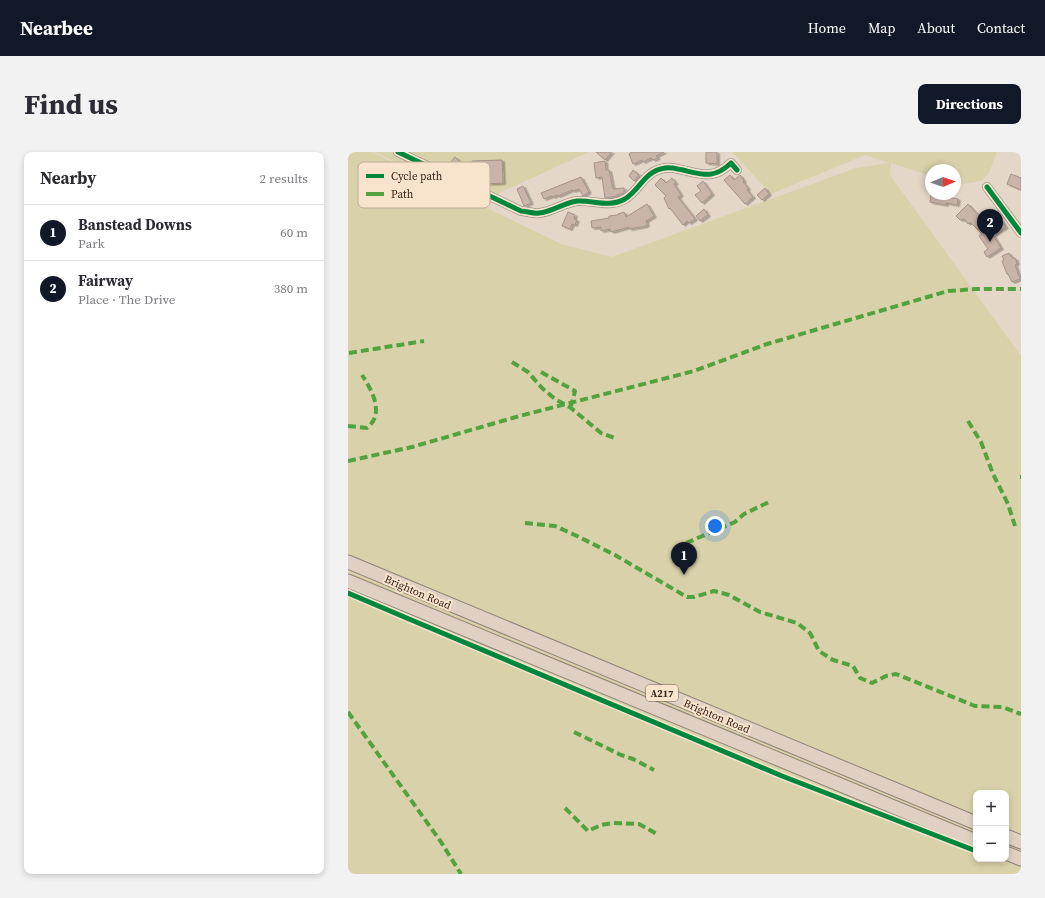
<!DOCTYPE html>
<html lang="en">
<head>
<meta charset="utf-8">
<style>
	body { margin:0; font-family:"Source Serif 4",serif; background:#f2f2f3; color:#2b2b33 }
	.controls { position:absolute; right:12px; bottom:12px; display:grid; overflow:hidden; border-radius:8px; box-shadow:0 2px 6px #0003 }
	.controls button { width:36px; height:36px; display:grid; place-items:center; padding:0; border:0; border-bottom:1px solid #e1e1e2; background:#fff; color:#2b2b33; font:20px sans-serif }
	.compass { position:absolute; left:577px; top:12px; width:36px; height:36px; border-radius:50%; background:#fff; box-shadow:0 2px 6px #0003; rotate:88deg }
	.you { position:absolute; left:367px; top:374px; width:14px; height:14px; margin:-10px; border:3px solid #fff; border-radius:50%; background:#1a73e8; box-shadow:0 0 0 6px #1a73e833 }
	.badge { display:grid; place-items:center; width:26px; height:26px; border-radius:50%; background:#111827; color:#fff; font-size:13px; font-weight:700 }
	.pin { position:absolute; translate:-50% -33px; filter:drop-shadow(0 1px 2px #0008) }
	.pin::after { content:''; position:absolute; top:21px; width:14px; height:12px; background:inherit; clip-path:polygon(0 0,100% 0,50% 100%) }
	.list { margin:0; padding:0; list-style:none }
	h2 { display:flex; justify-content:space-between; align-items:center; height:52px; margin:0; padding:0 16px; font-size:17px }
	h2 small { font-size:13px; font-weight:400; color:#7c7c81 }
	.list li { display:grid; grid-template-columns:26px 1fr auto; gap:12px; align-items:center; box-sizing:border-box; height:56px; padding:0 16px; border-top:1px solid #e1e1e2 }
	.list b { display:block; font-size:15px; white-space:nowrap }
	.list p { margin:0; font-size:13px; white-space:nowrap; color:#7c7c81 }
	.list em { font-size:13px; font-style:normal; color:#7c7c81 }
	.map { position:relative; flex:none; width:673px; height:722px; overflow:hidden; border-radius:8px }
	header { display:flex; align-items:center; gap:24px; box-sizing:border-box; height:56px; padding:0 20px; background:#111827; color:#fff }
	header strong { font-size:19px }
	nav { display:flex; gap:22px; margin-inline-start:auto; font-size:14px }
	.intro { display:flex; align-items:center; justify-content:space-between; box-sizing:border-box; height:96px; padding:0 24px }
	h1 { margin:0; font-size:28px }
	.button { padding:10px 18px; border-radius:8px; background:#111827; color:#fff; font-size:14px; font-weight:700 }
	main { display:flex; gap:24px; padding:0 24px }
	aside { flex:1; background:#fff; border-radius:8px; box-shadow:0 2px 6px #0003 }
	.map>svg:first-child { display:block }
</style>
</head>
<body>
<header>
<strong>Nearbee</strong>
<nav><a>Home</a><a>Map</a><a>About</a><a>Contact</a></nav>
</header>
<div class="intro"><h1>Find us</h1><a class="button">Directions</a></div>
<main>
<aside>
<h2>Nearby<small>2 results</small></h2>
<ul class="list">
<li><span class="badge">1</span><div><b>Banstead Downs</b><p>Park</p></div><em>60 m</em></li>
<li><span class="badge">2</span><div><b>Fairway</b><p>Place · The Drive</p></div><em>380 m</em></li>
</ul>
</aside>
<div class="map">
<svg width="673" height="722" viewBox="0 0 673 722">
	<defs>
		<filter id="shadow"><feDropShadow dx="2.5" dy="1.5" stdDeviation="0" flood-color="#0004"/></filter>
	</defs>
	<rect width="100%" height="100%" fill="#e5d7c8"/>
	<!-- green -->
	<g fill="#d9d1a9" fill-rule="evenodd">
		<path d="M 0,0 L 24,0 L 213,92 L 264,105 L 508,16 L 542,11 L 517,3 L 423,42 L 384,0 L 649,0 L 641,21 L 633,29 L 610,33 L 607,31 L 607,18 L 583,18 L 583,24 L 543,11 L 542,23 L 673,204 L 673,722 L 0,722 ZM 628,641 L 658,641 L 658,707 L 628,707 Z"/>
		<polygon points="26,0 241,0 149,42 131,49"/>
	</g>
	<!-- building -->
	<g fill="#c9b4a9" stroke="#a59288" filter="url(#shadow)">
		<polygon points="248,0 264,0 257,8"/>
		<polygon points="284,0 316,0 308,4 310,6 305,8 303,6 295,10 294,8 285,12 281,2"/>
		<polygon points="358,0 369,0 369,12 358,11"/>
		<polygon points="107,5 116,13 112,19 102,11"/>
		<polygon points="154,8 155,31 135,32 135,22 123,27 124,9"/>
		<polygon points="257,9 258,18 261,18 265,37 276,36 276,41 269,43 269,44 257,46 254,25 248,26 246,11"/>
		<polygon points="285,18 291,23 286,29 281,24"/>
		<polygon points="663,22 673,26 673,38 659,32"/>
		<polygon points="382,23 386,28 392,23 396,29 395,30 400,36 399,38 405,45 397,52 376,28"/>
		<polygon points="233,25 241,40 235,44 231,37 225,39 224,38 210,44 209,43 205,45 204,44 196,47 193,41"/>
		<polygon points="313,26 318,31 324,26 328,31 326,32 333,43 330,45 347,67 341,71 339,69 335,73 322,56 321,57 316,46 318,44 307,33"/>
		<polygon points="355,29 364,42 354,51 347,43 353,39 349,34"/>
		<polygon points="175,34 183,51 176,54 169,37"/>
		<polygon points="417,36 421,42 414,48 409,43"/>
		<polygon points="583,42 610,47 609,53 598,51 598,53 582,50"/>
		<polygon points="299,52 306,64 298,69 299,72 298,74 281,77 281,75 263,80 262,77 253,79 253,75 244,76 243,69 261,66 261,64 270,63 270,62 276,60 278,65"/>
		<polygon points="620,52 642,76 653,68 658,75 645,83 653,96 639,105 636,100 640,97 631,84 634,82 622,70 620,72 616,67 612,68 608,64"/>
		<polygon points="356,57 360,63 352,69 348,64"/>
		<polygon points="220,60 227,63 226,67 229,68 227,73 224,72 222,77 214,74"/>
		<polygon points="661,101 663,105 665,105 666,107 667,106 669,111 667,113 672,127 664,130 660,122 659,122 654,109 656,108 654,104"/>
	</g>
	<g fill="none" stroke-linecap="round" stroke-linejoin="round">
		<!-- minor casing -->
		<g stroke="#aa9d92" stroke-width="10">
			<g id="minor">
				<path d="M 50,0 L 173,59 C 178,59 185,62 191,61 C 204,60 215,51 229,49 C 246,48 261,56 277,47 C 293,37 296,19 317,16 C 324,15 329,17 335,18 C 356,23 366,27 383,11 L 389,18"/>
				<polyline points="639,35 673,81"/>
			</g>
		</g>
		<!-- trunk casing -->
		<g stroke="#8f8279" stroke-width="15">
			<g id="trunk">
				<polyline points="0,410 628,671"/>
				<polyline points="0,429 628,689"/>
				<polyline points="658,684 673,690"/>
				<polyline points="658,701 673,707"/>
			</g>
		</g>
		<!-- minor -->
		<use href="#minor" stroke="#ede4db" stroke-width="8"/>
		<!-- trunk -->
		<use href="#trunk" stroke="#dfd0c2" stroke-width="13"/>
		<!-- quiet -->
		<g stroke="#53a240" stroke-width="4" stroke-dasharray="8 4" stroke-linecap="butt">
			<polyline points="1,201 76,189"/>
			<polyline points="164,210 180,220 194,236 207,247 223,256 253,281 269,287"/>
			<polyline points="193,220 227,239 223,254"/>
			<polyline points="620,269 633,290 645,322 660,352 667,374"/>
			<path d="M 0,274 L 19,276 C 37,262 24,238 14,223"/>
			<polyline points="0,309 64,295 168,265 346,219 419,192 600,139 628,137 673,137"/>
			<polyline points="672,325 673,325"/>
			<polyline points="177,371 207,374 229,384 267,403 339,445 346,445 366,439 381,443 412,460 449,471 462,481 471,499 485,508 505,514 512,526 524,531 538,524 548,522 627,554 654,555 673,562"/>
			<polyline points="338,391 387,370 396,362 421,350"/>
			<polyline points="0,560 93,690 113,722"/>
			<polyline points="226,580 273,603 285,607 306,618"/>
			<polyline points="217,656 240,679 253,673 265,671 291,672 309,682"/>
		</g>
		<!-- cycleway casing -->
		<g stroke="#f8e4cd" stroke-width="8">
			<g id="cycleway">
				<path d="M 50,0 L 173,59 C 178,59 185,62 191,61 C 204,60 215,51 229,49 C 246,48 261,56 277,47 C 293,37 296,19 317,16 C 324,15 329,17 335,18 C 356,23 366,27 383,11 L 389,18"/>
				<polyline points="639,35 673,81"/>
				<polyline points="0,441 61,467 434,624 628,699"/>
			</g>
		</g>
		<!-- cycleway -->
		<use href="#cycleway" stroke="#00873e" stroke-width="5"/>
	</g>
	<g text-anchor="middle" stroke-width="4" stroke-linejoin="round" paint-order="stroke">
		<!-- shield labels -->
		<rect fill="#f8e4cd" stroke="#725d50" stroke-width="1" x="298" y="533" width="32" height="16" rx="3"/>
		<g font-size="10" font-weight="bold" fill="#38231a">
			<text x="314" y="545">A217</text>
		</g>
		<!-- street labels -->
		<g font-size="11" fill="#38231a" stroke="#f8e4cd">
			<text transform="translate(70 440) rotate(23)" y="4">Brighton Road</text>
			<text transform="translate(369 564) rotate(23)" y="4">Brighton Road</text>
		</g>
	</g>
	<!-- legend -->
	<rect x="10" y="10" width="132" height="46" rx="6" fill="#f8e4cd" stroke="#beaa97" stroke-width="1"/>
	<rect x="18" y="22" width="18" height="4" fill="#00873e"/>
	<rect x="18" y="40" width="18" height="4" fill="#53a240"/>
	<g font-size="11" fill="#38231a">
		<text x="43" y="28">Cycle path</text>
		<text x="43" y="46">Path</text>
	</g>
</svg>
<div class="controls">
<button>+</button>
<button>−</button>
</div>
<svg class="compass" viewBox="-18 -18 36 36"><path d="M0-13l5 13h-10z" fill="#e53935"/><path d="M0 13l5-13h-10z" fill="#7c7c81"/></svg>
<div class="you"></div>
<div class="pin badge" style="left:336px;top:423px">1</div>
<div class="pin badge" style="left:642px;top:90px">2</div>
</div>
</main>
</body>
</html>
